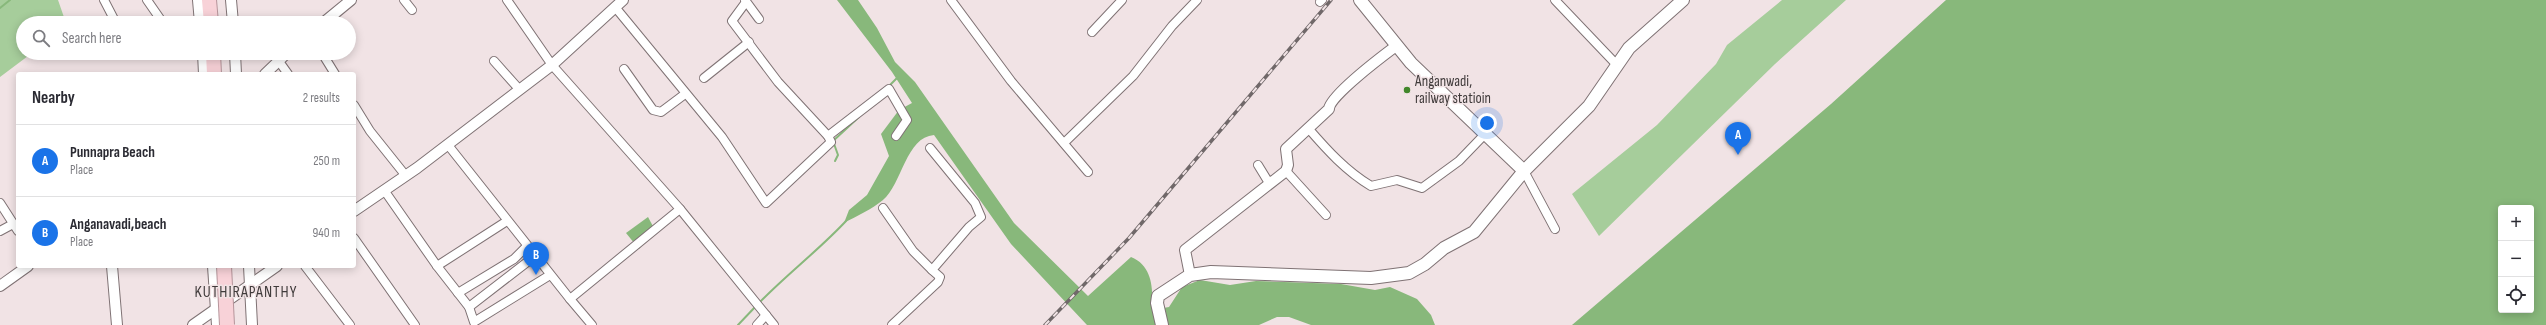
<!DOCTYPE html>
<html lang="en">
<head>
<meta charset="utf-8">
<style>
	body { margin:0; font-family:"Sofia Sans Condensed",sans-serif; background:#f7f7f7; color:#2b2b33 }
	.controls { position:absolute; right:12px; bottom:12px; display:grid; overflow:hidden; border-radius:4px; box-shadow:0 2px 10px #0003 }
	.controls button { width:36px; height:36px; display:grid; place-items:center; padding:0; border:0; border-bottom:1px solid #e1e1e2; background:#fff; color:#2b2b33; font:20px sans-serif }
	.you { position:absolute; left:1487px; top:123px; width:14px; height:14px; margin:-10px; border:3px solid #fff; border-radius:50%; background:#1a73e8; box-shadow:0 0 0 6px #1a73e833 }
	.badge { display:grid; place-items:center; width:26px; height:26px; border-radius:50%; background:#1a73e8; color:#fff; font-size:13px; font-weight:700 }
	.pin { position:absolute; translate:-50% -33px; filter:drop-shadow(0 1px 2px #0008) }
	.pin::after { content:''; position:absolute; top:21px; width:14px; height:12px; background:inherit; clip-path:polygon(0 0,100% 0,50% 100%) }
	.list { margin:0; padding:0; list-style:none }
	h2 { display:flex; justify-content:space-between; align-items:center; height:52px; margin:0; padding:0 16px; font-size:17px }
	h2 small { font-size:13px; font-weight:400; color:#7c7c81 }
	.list li { display:grid; grid-template-columns:26px 1fr auto; gap:12px; align-items:center; box-sizing:border-box; height:72px; padding:0 16px; border-top:1px solid #e1e1e2 }
	.list b { display:block; font-size:15px; white-space:nowrap }
	.list p { margin:0; font-size:13px; white-space:nowrap; color:#7c7c81 }
	.list em { font-size:13px; font-style:normal; color:#7c7c81 }
	.icon { flex:none; width:22px; height:22px; fill:none; stroke:currentColor; stroke-width:2; stroke-linecap:round; stroke-linejoin:round }
	.map { position:relative; flex:none; width:2546px; height:325px; overflow:hidden }
	.search { position:absolute; background:#fff; box-shadow:0 2px 10px #0003; left:16px; top:16px; width:340px; height:44px; display:flex; align-items:center; gap:10px; box-sizing:border-box; padding:0 14px; border-radius:22px; color:#7c7c81; font-size:15px }
	.panel { position:absolute; background:#fff; box-shadow:0 2px 10px #0003; left:16px; top:72px; width:340px; height:196px; border-radius:4px }
	.map>svg:first-child { display:block }
</style>
</head>
<body>
<div class="map">
<svg width="2546" height="325" viewBox="0 0 2546 325">
	<rect width="100%" height="100%" fill="#f1e3e5"/>
	<!-- green -->
	<g fill="#a6cd9b">
		<polygon points="0,0 58,0 66,23 23,23 23,53 32,53 0,77"/>
		<polygon points="1782,0 1846,0 1775,64 1599,236 1572,194 1657,125 1716,64 1727,45"/>
	</g>
	<!-- water -->
	<g fill="#88b87b" fill-rule="evenodd">
		<path d="M 837,0 L 858,0 L 877,28 L 895,62 L 915,82 L 1014,223 L 1088,296 L 1131,257 C 1153,266 1153,289 1152,310 L 1169,307 L 1182,287 L 1200,280 L 1230,285 L 1256,281 L 1341,284 L 1375,290 L 1390,287 L 1417,299 L 1431,315 L 1435,325 L 1311,325 L 1289,317 L 1277,317 L 1259,325 L 1087,325 L 1011,244 L 934,135 C 906,137 902,184 883,200 C 872,209 857,216 844,223 L 849,210 L 867,195 L 889,156 L 881,134 L 899,110 L 912,103 L 892,72 Z"/>
		<path d="M 1946,0 L 2546,0 L 2546,325 L 1572,325 L 1831,104 ZM 2501,208 L 2531,208 L 2531,310 L 2501,310 Z"/>
		<polygon points="648,217 655,230 639,249 626,233"/>
	</g>
	<g fill="none" stroke-linecap="round" stroke-linejoin="round">
		<!-- stream -->
		<g stroke="#88b87b" stroke-width="2">
			<polyline points="0,8 10,0"/>
			<polyline points="888,87 898,77"/>
			<polyline points="835,161 838,155 833,141 859,117"/>
			<path d="M 759,303 C 787,274 819,250 846,221"/>
			<polyline points="738,325 756,306"/>
		</g>
		<!-- minor casing -->
		<g stroke="#7f7274" stroke-width="10">
			<g id="minor">
				<polyline points="104,0 116,23"/>
				<polyline points="147,0 163,23"/>
				<polyline points="404,0 412,10"/>
				<polyline points="507,0 552,65 680,209 774,325"/>
				<polyline points="745,0 759,19"/>
				<polyline points="951,0 1011,81 1088,172"/>
				<polyline points="1555,0 1616,64"/>
				<polyline points="746,2 732,21 778,82 828,136"/>
				<polyline points="1320,2 1322,0"/>
				<polyline points="615,7 722,137 766,203 831,142 828,136 889,89 907,120 896,136"/>
				<polyline points="1092,32 1122,0"/>
				<polyline points="322,53 335,74"/>
				<polyline points="278,60 288,74"/>
				<polyline points="494,61 519,89"/>
				<polyline points="624,69 653,110 661,112 685,94"/>
				<polyline points="704,78 749,42"/>
				<polyline points="354,105 370,131 406,176"/>
				<path d="M 1308,128 C 1327,150 1346,171 1371,186 L 1397,180 L 1422,188 L 1459,161 L 1486,133"/>
				<polyline points="1064,143 1133,76 1172,26 1197,0"/>
				<polyline points="448,145 570,299 680,209"/>
				<polyline points="1258,165 1269,183"/>
				<polyline points="1286,171 1326,215"/>
				<polyline points="1524,171 1555,229"/>
				<polyline points="384,190 437,266"/>
				<polyline points="0,203 18,231"/>
				<polyline points="883,208 913,251 932,270"/>
				<polyline points="507,221 437,266 469,307 474,322 550,275"/>
				<polyline points="0,231 13,224"/>
				<polyline points="354,238 415,325"/>
				<polyline points="305,266 350,325"/>
				<polyline points="458,293 514,259 527,246"/>
				<polyline points="570,299 592,325"/>
				<polyline points="469,307 535,256"/>
				<polyline points="757,325 766,315"/>
				<polyline points="892,325 938,282 940,277 932,270 969,227 981,217 975,203 930,148"/>
			</g>
		</g>
		<!-- tertiary casing -->
		<g stroke="#7f7274" stroke-width="12">
			<g id="tertiary">
				<polyline points="198,0 200,23"/>
				<polyline points="231,0 233,23"/>
				<polyline points="323,23 351,0"/>
				<polyline points="203,53 204,74"/>
				<polyline points="235,53 236,74"/>
				<polyline points="265,74 287,53"/>
				<polyline points="354,211 417,168 552,65 623,0"/>
				<polyline points="112,266 117,325"/>
				<polyline points="213,266 217,325"/>
				<polyline points="249,266 252,325"/>
				<path d="M 1190,275 L 1185,250 L 1286,171 L 1288,165 L 1286,149 L 1329,109 C 1329,96 1384,55 1396,46"/>
				<polyline points="0,286 28,266"/>
				<polyline points="193,325 277,266"/>
			</g>
		</g>
		<!-- secondary casing -->
		<g stroke="#7f7274" stroke-width="14">
			<g id="secondary">
				<polyline points="1360,0 1411,63 1524,171"/>
				<polyline points="1162,325 1157,303 1158,296 1190,275 1211,272 1371,278 1409,273 1425,264 1444,248 1474,232 1524,171 1589,106 1629,48 1683,0"/>
			</g>
		</g>
		<!-- trunk casing -->
		<g stroke="#b6959b" stroke-width="16">
			<g id="trunk">
				<polyline points="209,0 211,23"/>
				<polyline points="213,53 214,74"/>
			</g>
		</g>
		<!-- minor -->
		<use href="#minor" stroke="#fff" stroke-width="8"/>
		<!-- tertiary -->
		<use href="#tertiary" stroke="#fff" stroke-width="10"/>
		<!-- secondary -->
		<use href="#secondary" stroke="#fff" stroke-width="12"/>
		<!-- trunk -->
		<use href="#trunk" stroke="#f8d2d8" stroke-width="14"/>
		<!-- rail casing -->
		<g stroke="#706869" stroke-width="3.5">
			<polyline id="rail" points="1045,325 1129,238 1331,0"/>
		</g>
		<!-- rail -->
		<use href="#rail" stroke="#f1e3e5" stroke-width="2" stroke-dasharray="6" stroke-linecap="butt"/>
		<!-- trunk-bridge casing -->
		<g stroke="#b6959b" stroke-width="16" stroke-linecap="butt">
			<polyline id="trunk-bridge" points="224,266 227,325"/>
		</g>
		<!-- trunk-bridge -->
		<use href="#trunk-bridge" stroke="#f8d2d8" stroke-width="14"/>
	</g>
	<!-- markers -->
	<circle fill="#42872b" stroke="#f1e3e5" stroke-width="1.5" cx="1407" cy="90" r="4"/>
	<g text-anchor="middle" stroke-width="3" stroke-linejoin="round" paint-order="stroke">
		<!-- poi labels -->
		<g font-size="15" fill="#403b3b" stroke="#f1e3e5" text-anchor="start">
			<text x="1415" y="86">Anganwadi,<tspan x="1415" dy="17">railway statioin</tspan></text>
		</g>
		<!-- neighbourhood labels -->
		<g font-size="16" letter-spacing="1" fill="#403b3b" stroke="#f1e3e5">
			<text x="246" y="297">KUTHIRAPANTHY</text>
		</g>
	</g>
</svg>
<div class="controls">
<button>+</button>
<button>−</button>
<button><svg class="icon" aria-label="locate" viewBox="0 0 24 24"><circle cx="12" cy="12" r="6"/><path d="M12 2v4M12 18v4M2 12h4M18 12h4"/></svg></button>
</div>
<div class="you"></div>
<div class="pin badge" style="left:1738px;top:155px">A</div>
<div class="pin badge" style="left:536px;top:275px">B</div>
<div class="search"><svg class="icon" aria-label="search" viewBox="0 0 24 24"><circle cx="10" cy="10" r="6"/><path d="M15 15l6 6"/></svg>Search here</div>
<section class="panel">
<h2>Nearby<small>2 results</small></h2>
<ul class="list">
<li><span class="badge">A</span><div><b>Punnapra Beach</b><p>Place</p></div><em>250 m</em></li>
<li><span class="badge">B</span><div><b>Anganavadi,beach</b><p>Place</p></div><em>940 m</em></li>
</ul>
</section>
</div>
</body>
</html>
